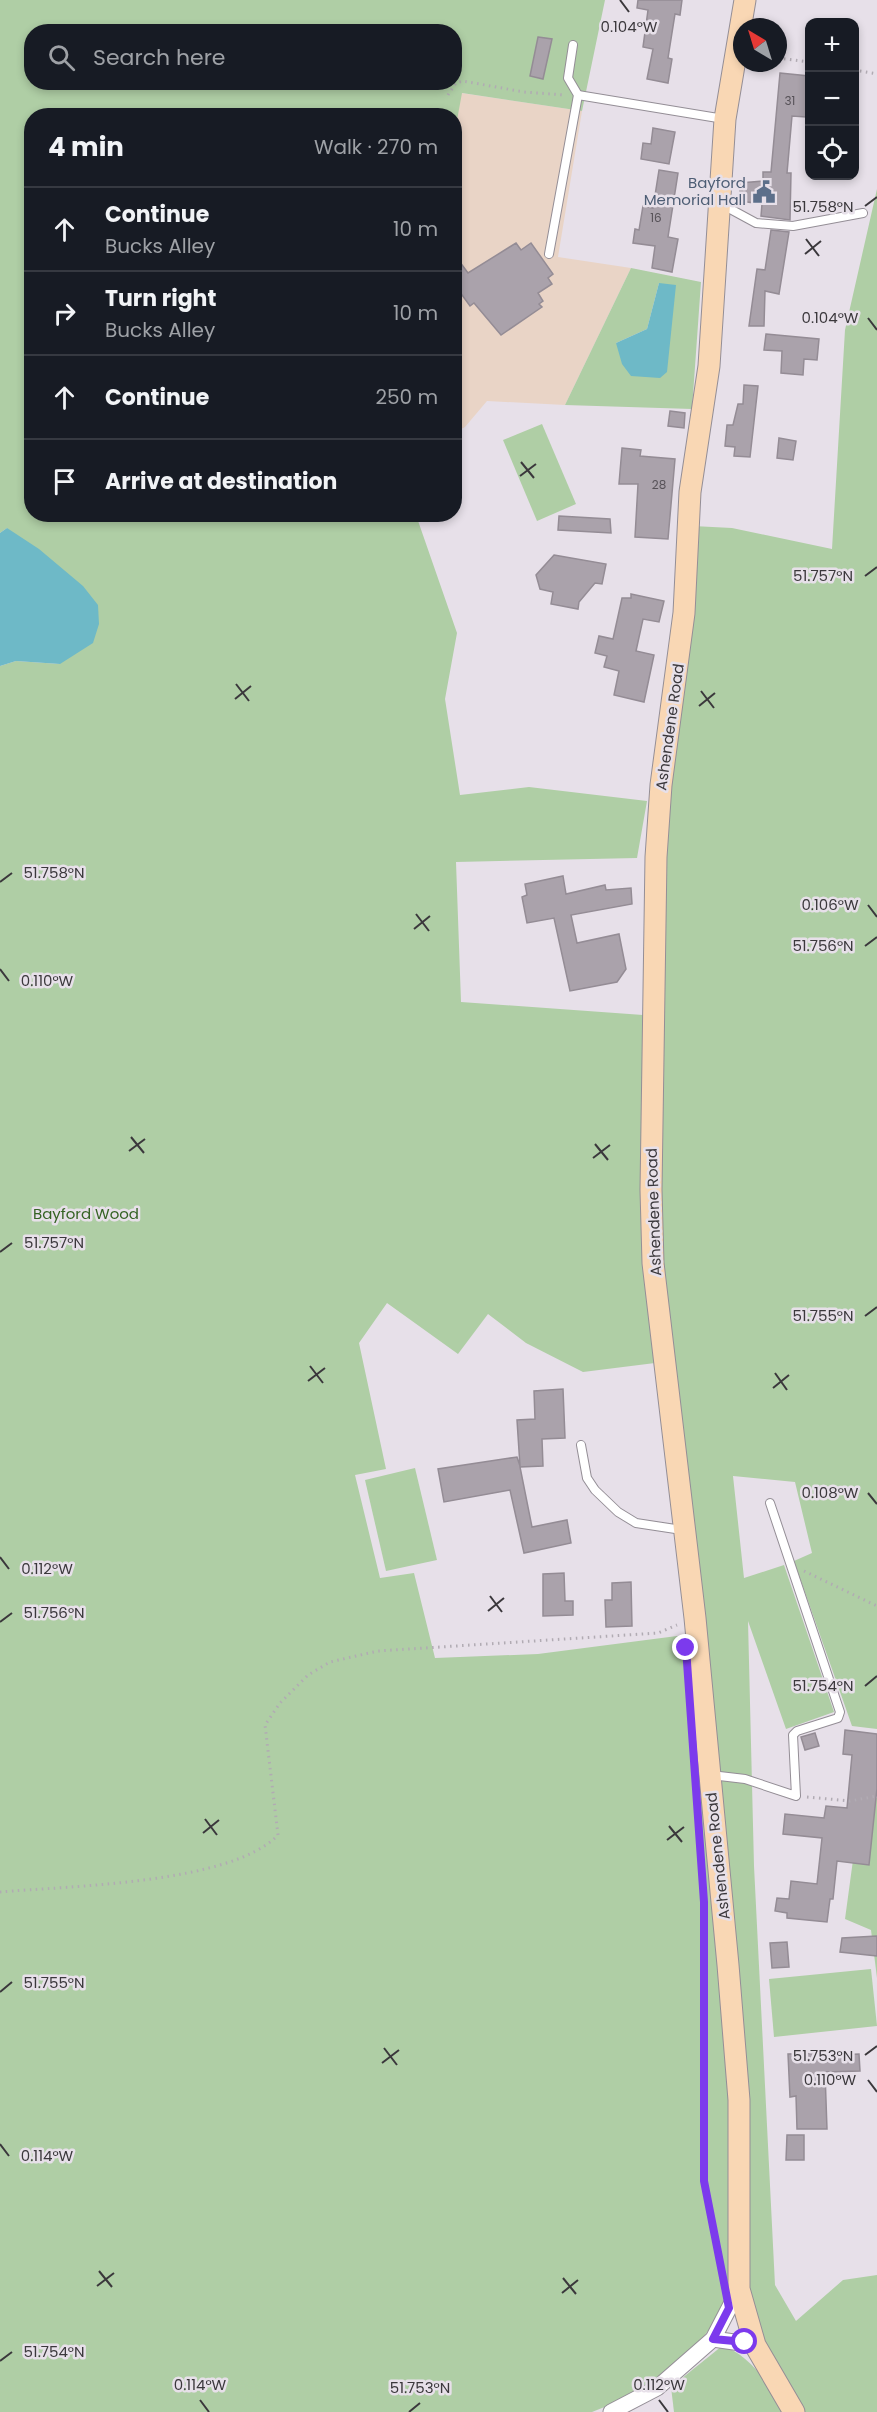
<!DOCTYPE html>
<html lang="en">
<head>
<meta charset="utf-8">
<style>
	body { margin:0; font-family:Poppins,sans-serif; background:#20242c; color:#f1f3f6 }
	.controls { position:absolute; right:18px; top:18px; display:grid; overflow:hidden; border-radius:12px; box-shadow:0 3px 9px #0003 }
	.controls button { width:54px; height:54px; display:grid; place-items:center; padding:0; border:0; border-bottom:2px solid #363941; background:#171b24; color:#f1f3f6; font:30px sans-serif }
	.compass { position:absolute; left:733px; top:18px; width:54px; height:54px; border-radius:50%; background:#171b24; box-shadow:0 3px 9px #0003; rotate:322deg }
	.stop { position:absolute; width:18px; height:18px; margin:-14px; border:4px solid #7c3aed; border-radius:50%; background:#fff }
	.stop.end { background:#7c3aed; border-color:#fff; box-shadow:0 2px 6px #0008 }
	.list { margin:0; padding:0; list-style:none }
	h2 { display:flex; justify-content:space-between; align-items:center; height:78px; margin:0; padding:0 24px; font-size:26px }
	h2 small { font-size:20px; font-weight:400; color:#9ea1a6 }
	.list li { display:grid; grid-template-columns:39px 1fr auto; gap:18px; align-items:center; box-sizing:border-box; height:84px; padding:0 24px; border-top:2px solid #363941 }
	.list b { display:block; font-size:22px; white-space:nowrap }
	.list p { margin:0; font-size:20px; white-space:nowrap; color:#9ea1a6 }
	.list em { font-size:20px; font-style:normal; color:#9ea1a6 }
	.icon { flex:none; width:33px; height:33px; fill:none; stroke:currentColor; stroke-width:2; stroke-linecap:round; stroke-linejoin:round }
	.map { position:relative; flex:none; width:877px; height:2412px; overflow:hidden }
	.search { position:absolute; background:#171b24; box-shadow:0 3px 9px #0003; left:24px; top:24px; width:438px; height:66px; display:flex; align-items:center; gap:15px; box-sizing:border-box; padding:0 21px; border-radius:24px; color:#9ea1a6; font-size:22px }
	.panel { position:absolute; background:#171b24; box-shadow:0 3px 9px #0003; left:24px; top:108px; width:438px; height:414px; border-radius:24px }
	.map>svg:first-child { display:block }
</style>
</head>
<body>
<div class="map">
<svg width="877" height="2412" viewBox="0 0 877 2412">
	<rect width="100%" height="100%" fill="#e7e0e9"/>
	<!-- education -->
	<polygon fill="#e9d4c6" points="461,93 582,111 558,257 631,268 565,405 487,401 465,427 455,432 454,131"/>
	<!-- green -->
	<g fill="#afcea5" fill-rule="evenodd">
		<path d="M 0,0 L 605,0 L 582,111 L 462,93 L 455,131 L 454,116 L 32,116 L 32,514 L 416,515 L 457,633 L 445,699 L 460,795 L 529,787 L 647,801 L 637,858 L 456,862 L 461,1002 L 643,1015 L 655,1363 L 583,1372 L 526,1343 L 488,1314 L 458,1354 L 387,1303 L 359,1343 L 386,1469 L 355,1475 L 380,1578 L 414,1573 L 435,1658 L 538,1654 L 677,1636 L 687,1640 L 695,1679 L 731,2115 L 730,2286 L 715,2322 L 693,2350 L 669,2372 L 627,2398 L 592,2412 L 0,2412 L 0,666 L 16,661 L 60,664 L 7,528 L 0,533 ZM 32,32 L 454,32 L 454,82 L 32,82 Z"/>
		<polygon points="877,189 877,1729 852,1726 794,1561 812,1553 795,1482 733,1476 744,1578 784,1565 834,1712 786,1729 748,1621 754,1866 775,2285 796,2321 843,2280 877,2275 877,2412 803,2412 760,2333 748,2288 659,1244 665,792 688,662 693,526 732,528 832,549 845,330"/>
		<path d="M 631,268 L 701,282 L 692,409 L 565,405 ZM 659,283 L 660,378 L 616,343 L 647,329 Z"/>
		<polygon points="542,424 576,504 537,521 503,440"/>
		<polygon points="415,1468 437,1560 386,1571 365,1480"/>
		<polygon points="877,1798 877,1978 871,1930 845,1919 861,1801"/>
		<polygon points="871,1969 877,2026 774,2037 769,1979"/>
		<path d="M 722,2346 C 751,2355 770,2386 785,2412 L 674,2412 L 671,2387 Z"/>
	</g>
	<!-- water -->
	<g fill="#6eb9c7">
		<polygon points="659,283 676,285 667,372 660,378 631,376 622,364 616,343 647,329"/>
		<polygon points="7,528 39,549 83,586 98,605 99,624 93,643 60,664 16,661 0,666 0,533"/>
	</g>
	<!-- building -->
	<g fill="#aaa2ab" stroke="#948c95" stroke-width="1.5">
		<polygon points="638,0 682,0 680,15 675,14 668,58 672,59 668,83 647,79 653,49 643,47 648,10 637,8"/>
		<polygon points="538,37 552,39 543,79 530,76"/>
		<polygon points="780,73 809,76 806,117 792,116 787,173 791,173 790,220 761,216 762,204 740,201 740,183 763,181 763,172 771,172"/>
		<polygon points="653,128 675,132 669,164 641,159 643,143 651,144"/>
		<polygon points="659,170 678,173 668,237 678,239 672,272 652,268 655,246 633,243 635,229 639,230 643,206 653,208"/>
		<polygon points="771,230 789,232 779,294 765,291 764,326 749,326 757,269 765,270"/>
		<polygon points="516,243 521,250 531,243 553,274 548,278 552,284 538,293 543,301 539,304 542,307 501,335 474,303 470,306 454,284 454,254 468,273"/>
		<polygon points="766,334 819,339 817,360 804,359 803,375 781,373 782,351 764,350"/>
		<polygon points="744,385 758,386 750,457 734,456 735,447 725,446 727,425 733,425 738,404 743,404"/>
		<polygon points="670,411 685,413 684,428 668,426"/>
		<polygon points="779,438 796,441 793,460 777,458"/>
		<polygon points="622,448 641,450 640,456 675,459 668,539 635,537 638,484 619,484"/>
		<polygon points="559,516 610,519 611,533 558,530"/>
		<polygon points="554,555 606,564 602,584 595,583 579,602 578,609 551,604 553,592 540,589 536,575"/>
		<polygon points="631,594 664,601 659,622 643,619 636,651 654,655 644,702 614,695 619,671 604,667 607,656 595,653 599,636 613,639 622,598 631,598"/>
		<polygon points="563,876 566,894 605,885 606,890 631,888 632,904 571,915 577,943 619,934 626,969 617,982 570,991 554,918 527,923 522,897 527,895 525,884"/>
		<polygon points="563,1389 565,1438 542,1439 543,1466 520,1467 532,1527 567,1520 571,1543 524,1553 510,1490 444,1502 438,1469 517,1457 520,1466 517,1420 535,1419 534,1391"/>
		<polygon points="564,1573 565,1601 573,1601 573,1615 543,1616 543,1574"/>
		<polygon points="631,1582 632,1626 606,1627 605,1600 612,1600 612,1583"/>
		<polygon points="845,1730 877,1734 877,1788 869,1865 837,1861 833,1899 830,1899 827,1922 787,1918 787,1913 775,1911 777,1898 789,1899 791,1881 817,1884 822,1838 783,1834 785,1814 824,1818 826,1806 847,1808 852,1755 843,1754"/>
		<polygon points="815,1733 819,1746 805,1750 801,1737"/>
		<polygon points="877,1936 877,1956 840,1952 842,1938"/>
		<polygon points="787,1942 789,1967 772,1968 770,1943"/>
		<polygon points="833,2053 833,2055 859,2054 860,2071 825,2072 827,2129 797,2129 796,2096 790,2097 788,2054"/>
		<polygon points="787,2135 804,2135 804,2160 786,2160"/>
	</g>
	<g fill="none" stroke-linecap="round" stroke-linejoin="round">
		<!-- lane casing -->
		<g stroke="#948e96" stroke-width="10">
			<g id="lane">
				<polyline points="578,95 724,119"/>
				<polyline points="721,204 756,223 793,226 863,213"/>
				<polyline points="549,254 578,95 568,78 573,45"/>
				<polyline points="581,1445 587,1478 595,1490 618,1512 636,1523 682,1530"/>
				<polyline points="711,1775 745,1779 796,1796 793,1735 797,1731 838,1718 840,1712 770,1503"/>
			</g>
		</g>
		<!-- street casing -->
		<g stroke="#948e96" stroke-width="17">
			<g id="street">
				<polyline points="713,2339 755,2345"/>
				<polyline points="611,2412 657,2388 713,2339 739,2289"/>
			</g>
		</g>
		<!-- secondary casing -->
		<g stroke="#948e96" stroke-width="23">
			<polyline id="secondary" points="745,0 725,119 709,366 690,492 684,613 661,785 656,857 651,1190 653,1263 695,1618 728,1965 739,2100 739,2289 755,2345 794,2412"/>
		</g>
		<!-- path -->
		<g stroke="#b1abb3" stroke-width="3" stroke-dasharray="1.5 4.5" stroke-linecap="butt">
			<polyline points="778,58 810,62"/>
			<polyline points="854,70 877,74"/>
			<polyline points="448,95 456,83 463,81 524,92 565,95"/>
			<polyline points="804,1571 877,1606"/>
			<polyline points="807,1797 850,1801 877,1796"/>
			<path d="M 0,1892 C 67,1886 231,1884 278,1835 L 265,1725 L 280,1703 L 308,1675 L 330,1662 L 378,1651 L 658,1633 L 677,1625"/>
			<polyline points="704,1932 704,2181 718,2253"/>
		</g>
		<!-- lane -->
		<use href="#lane" stroke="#fff" stroke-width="8"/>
		<!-- street -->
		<use href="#street" stroke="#fff" stroke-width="15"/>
		<!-- secondary -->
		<use href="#secondary" stroke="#f9d7b4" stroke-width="21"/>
	</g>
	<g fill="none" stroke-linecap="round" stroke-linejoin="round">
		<!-- route -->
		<polyline stroke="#7c3aed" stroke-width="8" points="686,1648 704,1902 704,2181 729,2308 713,2339 745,2342"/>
	</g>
	<!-- ticks -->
	<path fill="none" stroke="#3b383c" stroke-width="2" d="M 620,0 L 629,12M 865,206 L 877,197M 806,239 L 819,256M 805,254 L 821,241M 868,318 L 877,330M 521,462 L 534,478M 520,476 L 536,464M 865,576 L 877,567M 236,684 L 249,701M 701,691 L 714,708M 235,699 L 251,686M 699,706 L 715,693M 0,882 L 12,873M 868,905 L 877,917M 416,914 L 429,931M 414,929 L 430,916M 865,946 L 877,937M 0,969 L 9,981M 131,1137 L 144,1153M 595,1144 L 608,1160M 129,1151 L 145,1139M 593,1158 L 610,1145M 0,1252 L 12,1243M 865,1316 L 877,1307M 310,1366 L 323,1383M 775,1373 L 787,1390M 308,1381 L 325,1368M 773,1388 L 789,1375M 868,1493 L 877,1504M 0,1557 L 9,1569M 490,1596 L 502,1612M 488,1611 L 504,1598M 0,1622 L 12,1613M 865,1686 L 877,1676M 205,1819 L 217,1835M 669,1826 L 682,1842M 203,1833 L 219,1820M 667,1840 L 684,1827M 0,1992 L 12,1982M 384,2048 L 397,2065M 865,2055 L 877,2046M 382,2063 L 399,2050M 868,2080 L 877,2092M 0,2144 L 9,2156M 99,2271 L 112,2287M 563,2278 L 576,2294M 97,2286 L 114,2273M 562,2293 L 578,2280M 0,2361 L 12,2352M 200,2400 L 209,2412M 659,2400 L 668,2412M 409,2412 L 420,2403"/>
	<!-- icons -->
	<defs>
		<g id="civic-bare" transform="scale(1.8)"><path d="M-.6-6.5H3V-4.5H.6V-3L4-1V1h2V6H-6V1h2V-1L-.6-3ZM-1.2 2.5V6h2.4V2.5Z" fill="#5c6f8a" stroke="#e7e0e9" stroke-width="2.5" paint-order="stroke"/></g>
	</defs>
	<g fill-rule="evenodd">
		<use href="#civic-bare" x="764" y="192"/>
	</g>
	<g text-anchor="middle" stroke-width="5" stroke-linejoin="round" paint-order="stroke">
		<!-- number labels -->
		<g font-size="12" fill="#575258">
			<text x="790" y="105">31</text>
			<text x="656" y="222">16</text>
			<text x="659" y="489">28</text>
		</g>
		<!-- service labels -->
		<g font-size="15" fill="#4e5e75" stroke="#e7e0e9" text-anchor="end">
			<text x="746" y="188">Bayford<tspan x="746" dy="17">Memorial Hall</tspan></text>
		</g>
		<!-- street labels -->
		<g font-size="15" fill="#3b383c" stroke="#e7e0e9">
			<text transform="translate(670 727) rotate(-82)" y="5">Ashendene Road</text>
			<text transform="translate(654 1212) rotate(-92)" y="5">Ashendene Road</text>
			<text transform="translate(718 1856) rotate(-96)" y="5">Ashendene Road</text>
		</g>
		<!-- park labels -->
		<g font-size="15" fill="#356324" stroke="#e7e0e9">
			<text x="86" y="1219">Bayford Wood</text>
		</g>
	</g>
	<g font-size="15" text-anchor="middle" fill="#3b383c" stroke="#e7e0e9" stroke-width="5" stroke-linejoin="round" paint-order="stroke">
		<text x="629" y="32">0.104°W</text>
		<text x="823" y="212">51.758°N</text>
		<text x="830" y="323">0.104°W</text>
		<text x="823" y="581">51.757°N</text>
		<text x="54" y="878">51.758°N</text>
		<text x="830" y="910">0.106°W</text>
		<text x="823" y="951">51.756°N</text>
		<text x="47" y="986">0.110°W</text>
		<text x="54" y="1248">51.757°N</text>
		<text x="823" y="1321">51.755°N</text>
		<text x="830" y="1498">0.108°W</text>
		<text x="47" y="1574">0.112°W</text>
		<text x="54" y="1618">51.756°N</text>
		<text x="823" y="1691">51.754°N</text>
		<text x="54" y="1988">51.755°N</text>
		<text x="823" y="2061">51.753°N</text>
		<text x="830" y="2085">0.110°W</text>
		<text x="47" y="2161">0.114°W</text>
		<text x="54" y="2357">51.754°N</text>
		<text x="200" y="2390">0.114°W</text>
		<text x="659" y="2390">0.112°W</text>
		<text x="420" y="2393">51.753°N</text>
	</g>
</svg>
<div class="controls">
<button>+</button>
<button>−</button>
<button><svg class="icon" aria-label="locate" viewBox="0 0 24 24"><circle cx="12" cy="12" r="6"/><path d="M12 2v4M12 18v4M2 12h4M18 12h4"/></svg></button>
</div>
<svg class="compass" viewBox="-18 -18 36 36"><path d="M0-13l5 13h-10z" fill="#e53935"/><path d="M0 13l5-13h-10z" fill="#9ea1a6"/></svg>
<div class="stop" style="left:745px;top:2342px"></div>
<div class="stop end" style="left:686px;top:1648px"></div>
<div class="search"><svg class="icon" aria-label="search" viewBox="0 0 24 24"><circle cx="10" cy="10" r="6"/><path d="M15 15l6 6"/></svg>Search here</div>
<section class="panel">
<h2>4 min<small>Walk · 270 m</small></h2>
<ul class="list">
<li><svg class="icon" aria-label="ahead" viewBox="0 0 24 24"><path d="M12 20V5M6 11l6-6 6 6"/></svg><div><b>Continue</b><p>Bucks Alley</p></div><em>10 m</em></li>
<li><svg class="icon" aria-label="right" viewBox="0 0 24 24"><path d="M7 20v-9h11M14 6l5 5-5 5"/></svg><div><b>Turn right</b><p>Bucks Alley</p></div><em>10 m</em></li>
<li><svg class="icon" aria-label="ahead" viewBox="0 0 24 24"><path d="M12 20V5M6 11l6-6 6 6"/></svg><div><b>Continue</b></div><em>250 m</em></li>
<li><svg class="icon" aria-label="arrive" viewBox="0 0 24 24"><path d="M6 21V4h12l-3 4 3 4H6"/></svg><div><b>Arrive at destination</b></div></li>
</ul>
</section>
</div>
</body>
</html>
